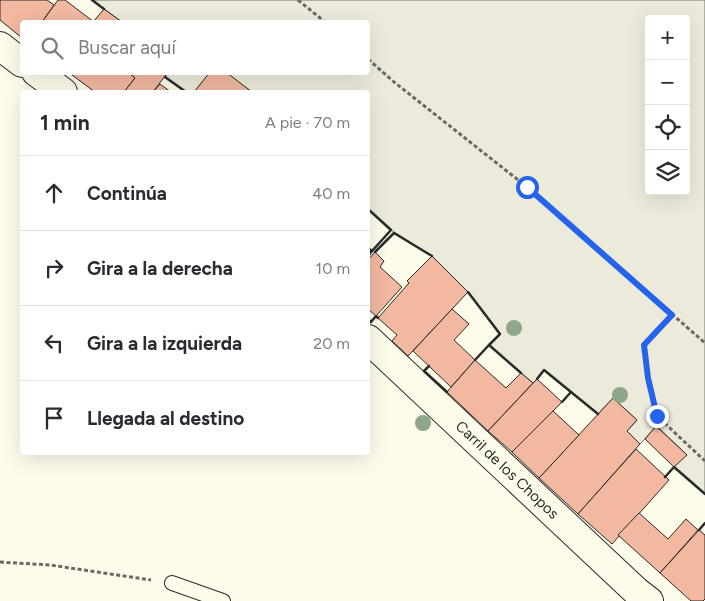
<!DOCTYPE html>
<html lang="es">
<head>
<meta charset="utf-8">
<style>
	body { margin:0; font-family:Figtree,sans-serif; background:#f2f2f3; color:#2b2b33 }
	.controls { position:absolute; right:15px; top:15px; display:grid; overflow:hidden; border-radius:5px; box-shadow:0 5px 20px #0002 }
	.controls button { width:45px; height:45px; display:grid; place-items:center; padding:0; border:0; border-bottom:1px solid #e1e1e2; background:#fff; color:#2b2b33; font:25px sans-serif }
	.stop { position:absolute; width:15px; height:15px; margin:-11px; border:4px solid #2563eb; border-radius:50%; background:#fff }
	.stop.end { background:#2563eb; border-color:#fff; box-shadow:0 1px 5px #0008 }
	.list { margin:0; padding:0; list-style:none }
	h2 { display:flex; justify-content:space-between; align-items:center; height:65px; margin:0; padding:0 20px; font-size:21px }
	h2 small { font-size:16px; font-weight:400; color:#7c7c81 }
	.list li { display:grid; grid-template-columns:32px 1fr auto; gap:15px; align-items:center; box-sizing:border-box; height:75px; padding:0 20px; border-top:1px solid #e1e1e2 }
	.list b { display:block; font-size:19px; white-space:nowrap }
	.list em { font-size:16px; font-style:normal; color:#7c7c81 }
	.icon { flex:none; width:28px; height:28px; fill:none; stroke:currentColor; stroke-width:2; stroke-linecap:round; stroke-linejoin:round }
	.map { position:relative; flex:none; width:705px; height:601px; overflow:hidden }
	.search { position:absolute; background:#fff; box-shadow:0 5px 20px #0002; left:20px; top:20px; width:350px; height:55px; display:flex; align-items:center; gap:12px; box-sizing:border-box; padding:0 18px; border-radius:5px; color:#7c7c81; font-size:19px }
	.panel { position:absolute; background:#fff; box-shadow:0 5px 20px #0002; left:20px; top:90px; width:350px; height:365px; border-radius:5px }
	.map>svg:first-child { display:block }
</style>
</head>
<body>
<div class="map">
<svg width="705" height="601" viewBox="0 0 705 601">
	<rect width="100%" height="100%" fill="#fdfbea"/>
	<!-- green -->
	<g fill="#ecebdb" stroke="#74746e" fill-rule="evenodd">
		<path d="M 92,0 L 705,0 L 705,494 L 674,467 L 686,454 L 657,426 L 640,444 L 627,431 L 637,420 L 613,398 L 598,414 L 545,370 L 533,383 L 489,345 L 499,334 L 468,292 L 432,256 L 391,230 L 368,209 L 368,92 L 252,92 L 226,73 L 368,72 L 368,22 L 122,22 ZM 649,19 L 686,19 L 686,191 L 649,191 Z"/>
		<polygon points="168,73 210,73 194,92 186,92 165,77"/>
	</g>
	<!-- building -->
	<g fill="#f2b8a0" stroke="#2b2b2b">
		<polygon points="0,0 47,0 54,5 42,22 22,22 22,38 0,20"/>
		<polygon points="58,0 65,0 94,22 42,22"/>
		<polygon points="104,9 122,22 93,22"/>
		<polygon points="68,72 128,72 135,78 124,92 95,92"/>
		<polygon points="128,72 168,72 153,92 124,92 135,78"/>
		<polygon points="210,72 226,72 252,92 194,92"/>
		<polygon points="160,84 171,92 153,92"/>
		<polygon points="375,252 384,261 380,267 402,287 376,316 368,309 368,260"/>
		<polygon points="432,256 468,292 408,356 392,341 397,335 378,318 409,283 407,281"/>
		<polygon points="452,309 469,324 454,340 475,360 451,387 413,351"/>
		<polygon points="475,360 506,388 521,373 533,383 488,431 447,392"/>
		<polygon points="537,379 562,402 512,452 488,431"/>
		<polygon points="613,398 637,420 627,431 640,444 578,514 539,478"/>
		<polygon points="553,411 579,435 539,478 512,452"/>
		<polygon points="656,426 687,455 674,467 645,439"/>
		<polygon points="636,449 669,480 612,544 578,514"/>
		<polygon points="639,513 668,539 686,519 698,530 660,573 618,535"/>
		<polygon points="699,530 705,535 705,599 703,601 691,601 660,573"/>
	</g>
	<g fill="none" stroke-linecap="round" stroke-linejoin="round">
		<!-- lane casing -->
		<g stroke="#2b2b2b" stroke-width="16">
			<polyline id="lane" points="172,583 223,601"/>
		</g>
		<!-- street casing -->
		<g stroke="#2b2b2b" stroke-width="30">
			<g id="street">
				<polyline points="0,46 22,63"/>
				<polyline points="36,72 63,92"/>
				<path id="s1" d="M 368,339 L 636,591 L 649,601"/>
			</g>
		</g>
		<!-- path -->
		<g stroke="#6a6964" stroke-width="3" stroke-dasharray="4 2.5" stroke-linecap="butt">
			<polyline points="298,0 325,22"/>
			<polyline points="368,59 394,82 527,187 705,343"/>
			<polyline points="672,315 644,345 648,378 657,416 705,461"/>
			<polyline points="0,562 50,565 151,580"/>
		</g>
		<!-- lane -->
		<use href="#lane" stroke="#fdfbea" stroke-width="14"/>
		<!-- street -->
		<use href="#street" stroke="#fdfbea" stroke-width="28"/>
		<!-- wall -->
		<g stroke="#2b2b2b" stroke-width="2.5">
			<polyline points="92,0 104,9"/>
			<polyline points="165,77 186,92"/>
			<polyline points="368,209 391,230 372,251"/>
			<polyline points="368,248 372,251 368,256"/>
			<polyline points="375,252 394,233 432,256"/>
			<polyline points="468,292 500,334 489,345"/>
			<polyline points="368,319 371,322 376,316 378,318"/>
			<polyline points="475,360 489,345 521,373"/>
			<polyline points="429,366 424,371 447,392"/>
			<polyline points="537,379 544,370 571,392"/>
			<polyline points="562,402 571,392 598,414"/>
			<polyline points="665,477 674,467 705,494"/>
			<polyline points="699,530 705,523"/>
		</g>
	</g>
	<!-- trees -->
	<g fill="#8ea78a">
		<circle cx="514" cy="328" r="8"/>
		<circle cx="620" cy="395" r="8"/>
		<circle cx="423" cy="423" r="8"/>
	</g>
	<g fill="none" stroke-linecap="round" stroke-linejoin="round">
		<!-- route -->
		<polyline stroke="#2563eb" stroke-width="6" points="527,187 672,315 644,345 648,378 657,416"/>
	</g>
	<g text-anchor="middle" stroke-width="4" stroke-linejoin="round" paint-order="stroke">
		<!-- street labels -->
		<g font-size="15" fill="#2b2b2b" stroke="#fdfbea">
			<text dy="5" stroke="none"><textPath href="#s1" startOffset="191">Carril de los Chopos</textPath></text>
		</g>
	</g>
</svg>
<div class="controls">
<button>+</button>
<button>−</button>
<button><svg class="icon" aria-label="locate" viewBox="0 0 24 24"><circle cx="12" cy="12" r="6"/><path d="M12 2v4M12 18v4M2 12h4M18 12h4"/></svg></button>
<button><svg class="icon" aria-label="layers" viewBox="0 0 24 24"><path d="M12 4l9 5-9 5-9-5zM3 14l9 5 9-5"/></svg></button>
</div>
<div class="stop" style="left:527px;top:187px"></div>
<div class="stop end" style="left:657px;top:416px"></div>
<div class="search"><svg class="icon" aria-label="search" viewBox="0 0 24 24"><circle cx="10" cy="10" r="6"/><path d="M15 15l6 6"/></svg>Buscar aquí</div>
<section class="panel">
<h2>1 min<small>A pie · 70 m</small></h2>
<ul class="list">
<li><svg class="icon" aria-label="ahead" viewBox="0 0 24 24"><path d="M12 20V5M6 11l6-6 6 6"/></svg><div><b>Continúa</b></div><em>40 m</em></li>
<li><svg class="icon" aria-label="right" viewBox="0 0 24 24"><path d="M7 20v-9h11M14 6l5 5-5 5"/></svg><div><b>Gira a la derecha</b></div><em>10 m</em></li>
<li><svg class="icon" aria-label="left" viewBox="0 0 24 24"><path d="M17 20v-9H6M10 6l-5 5 5 5"/></svg><div><b>Gira a la izquierda</b></div><em>20 m</em></li>
<li><svg class="icon" aria-label="arrive" viewBox="0 0 24 24"><path d="M6 21V4h12l-3 4 3 4H6"/></svg><div><b>Llegada al destino</b></div></li>
</ul>
</section>
</div>
</body>
</html>
